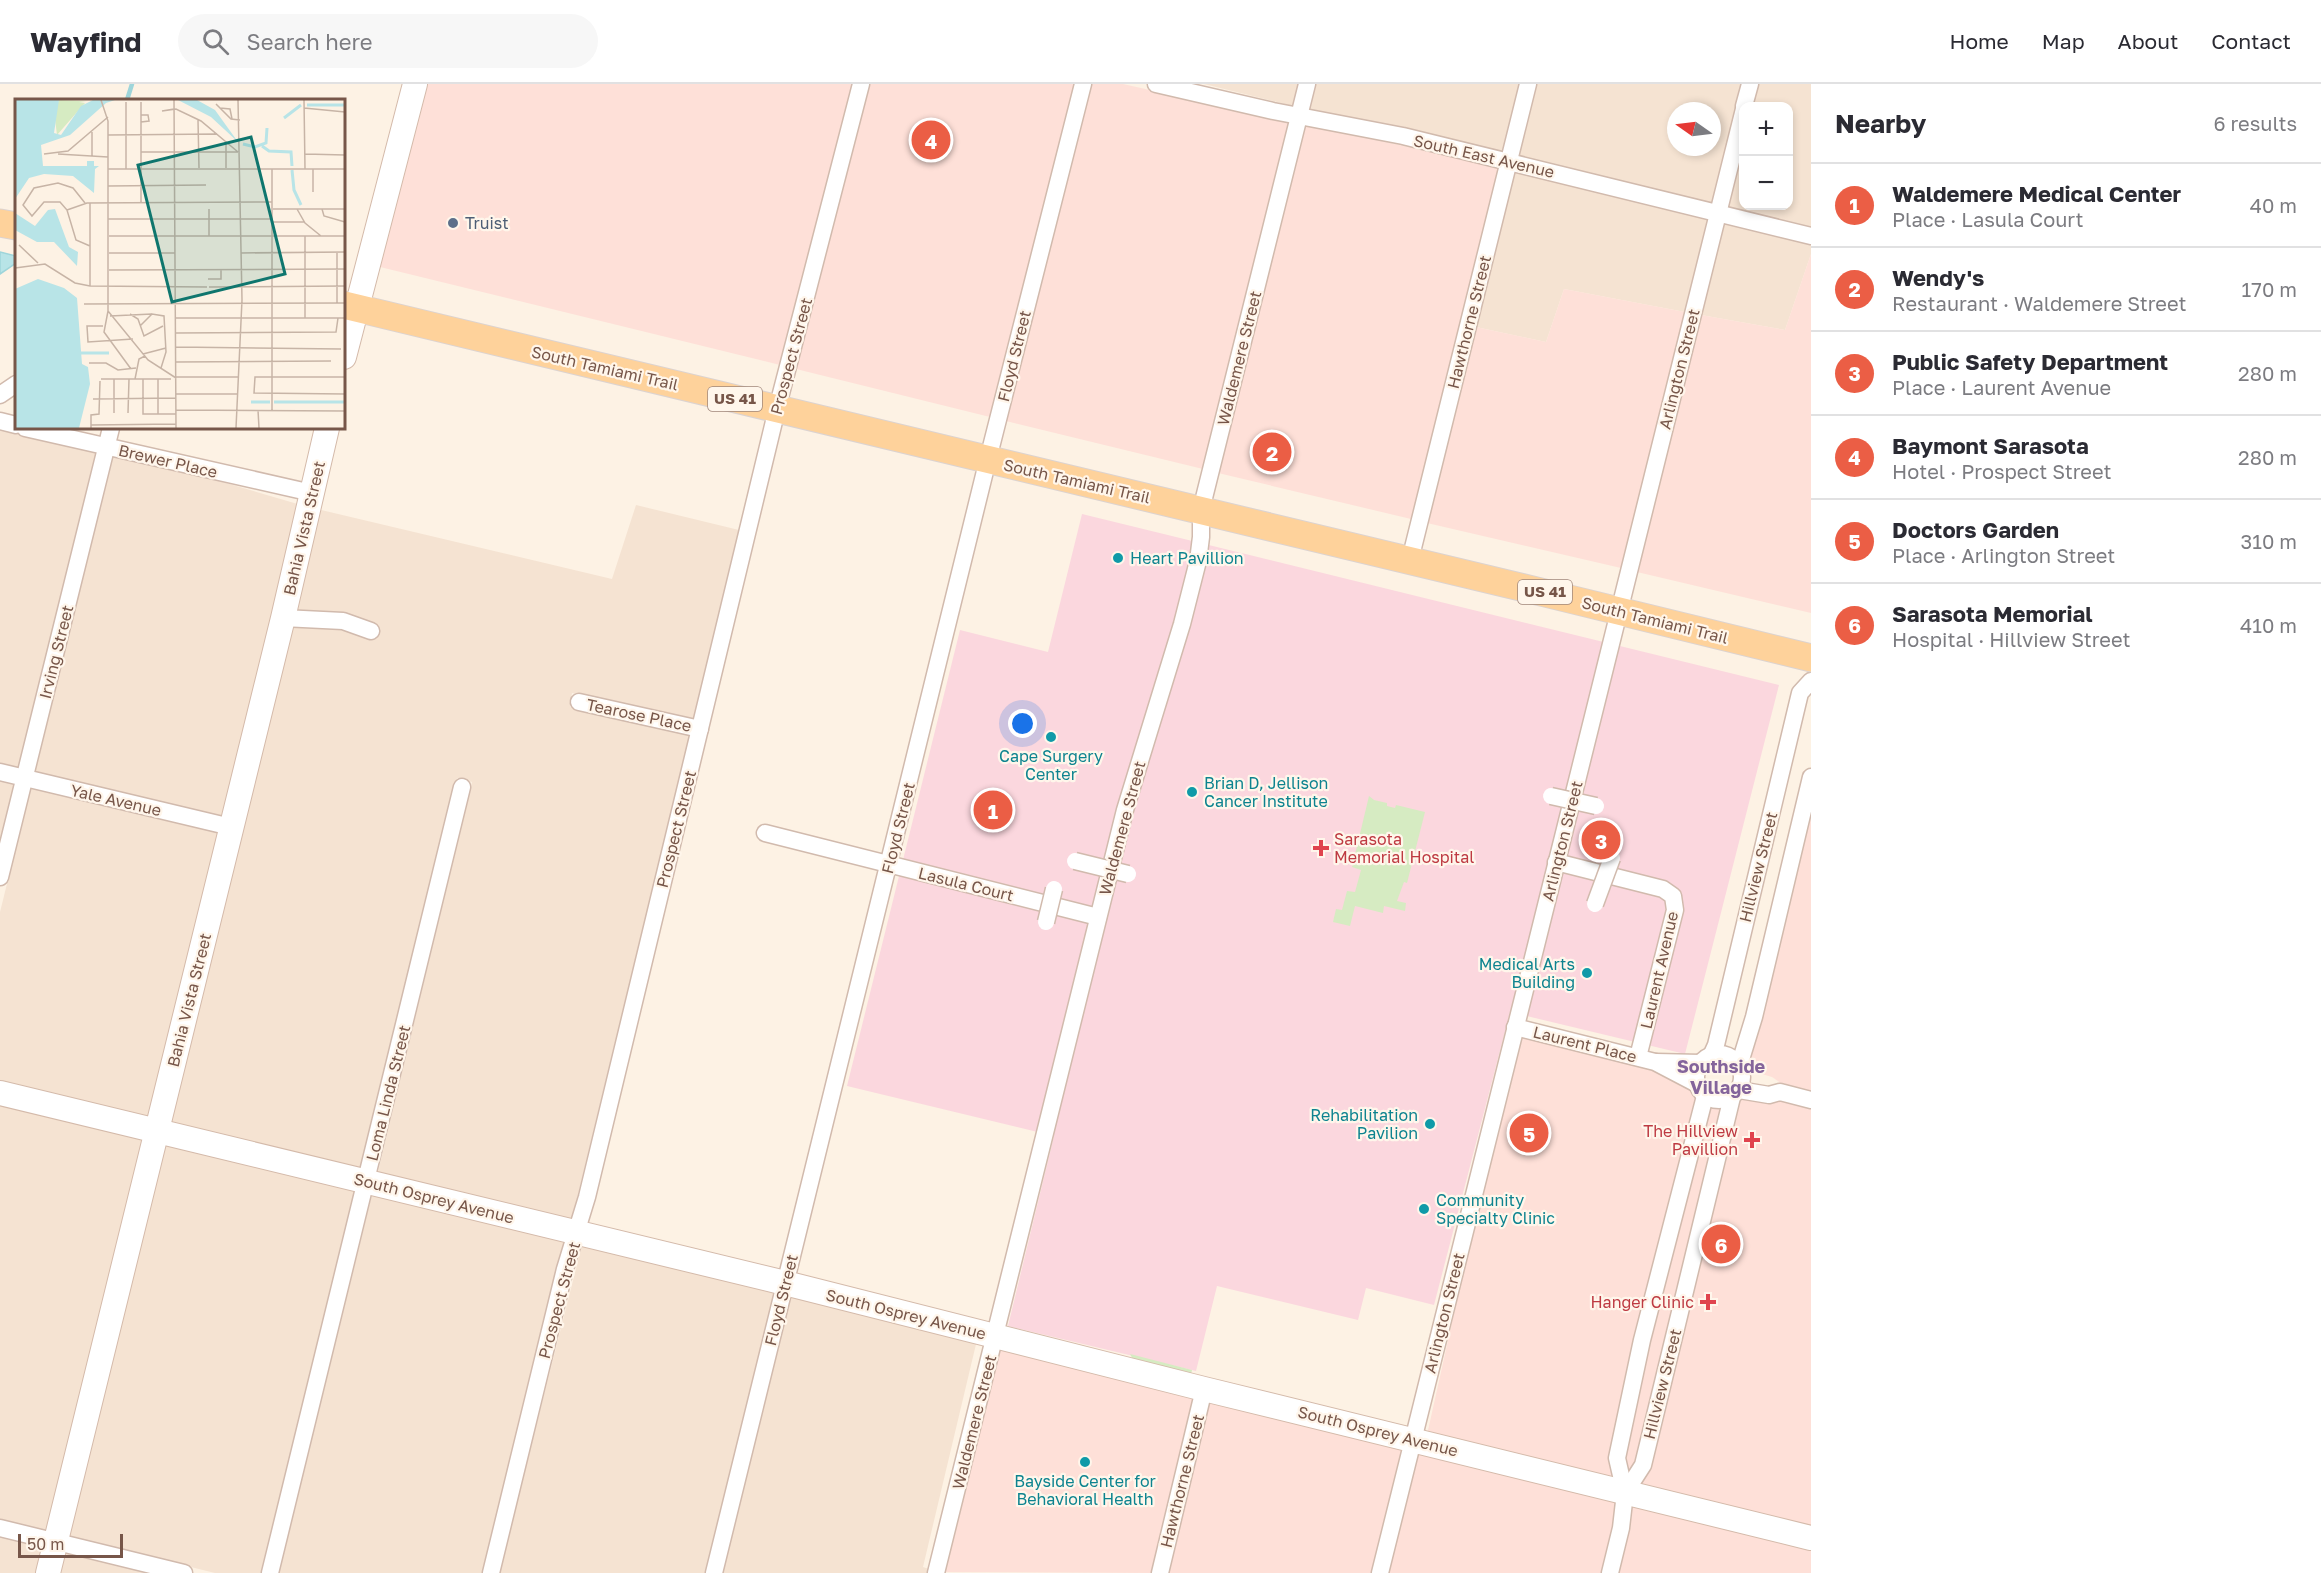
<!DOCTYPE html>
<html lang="en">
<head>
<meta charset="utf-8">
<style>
	body { margin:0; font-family:"Golos Text",sans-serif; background:#f7f7f7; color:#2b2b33 }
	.controls { position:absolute; right:18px; top:18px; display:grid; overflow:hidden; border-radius:12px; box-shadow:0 3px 9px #0003 }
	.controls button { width:54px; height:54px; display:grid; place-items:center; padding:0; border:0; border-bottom:2px solid #e1e1e2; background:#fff; color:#2b2b33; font:30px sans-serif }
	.compass { position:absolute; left:1667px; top:18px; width:54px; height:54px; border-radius:50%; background:#fff; box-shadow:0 3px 9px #0003; rotate:284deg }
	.scale { position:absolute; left:18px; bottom:15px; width:105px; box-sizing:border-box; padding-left:6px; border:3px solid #775649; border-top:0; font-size:16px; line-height:21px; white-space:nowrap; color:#775649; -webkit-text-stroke:4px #fff6eb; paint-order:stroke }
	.you { position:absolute; left:1023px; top:640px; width:21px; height:21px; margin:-15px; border:4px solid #fff; border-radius:50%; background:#1a73e8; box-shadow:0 0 0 9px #1a73e833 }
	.badge { display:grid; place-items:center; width:39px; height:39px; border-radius:50%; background:#eb5e45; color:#fff; font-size:20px; font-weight:700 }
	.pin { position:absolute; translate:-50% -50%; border:3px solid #fff; box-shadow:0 2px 6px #0006 }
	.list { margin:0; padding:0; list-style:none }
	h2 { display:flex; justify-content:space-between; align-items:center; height:78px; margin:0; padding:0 24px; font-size:26px }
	h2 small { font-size:20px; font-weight:400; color:#7c7c81 }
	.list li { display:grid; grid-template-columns:39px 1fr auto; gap:18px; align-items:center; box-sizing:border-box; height:84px; padding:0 24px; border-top:2px solid #e1e1e2 }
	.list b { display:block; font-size:22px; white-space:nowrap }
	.list p { margin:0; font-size:20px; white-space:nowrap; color:#7c7c81 }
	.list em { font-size:20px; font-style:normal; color:#7c7c81 }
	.icon { flex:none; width:33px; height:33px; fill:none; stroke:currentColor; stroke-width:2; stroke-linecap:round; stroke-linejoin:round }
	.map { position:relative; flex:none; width:1811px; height:1489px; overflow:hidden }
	header { display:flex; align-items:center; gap:36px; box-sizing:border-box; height:84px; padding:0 30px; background:#fff; border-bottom:2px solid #e1e1e2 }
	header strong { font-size:28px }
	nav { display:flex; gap:33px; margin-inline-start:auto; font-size:21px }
	.search { width:420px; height:54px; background:#f7f7f7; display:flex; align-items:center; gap:15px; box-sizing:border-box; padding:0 21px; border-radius:33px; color:#7c7c81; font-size:22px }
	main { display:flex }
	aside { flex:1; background:#fff }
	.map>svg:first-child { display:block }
</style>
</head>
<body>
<header>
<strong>Wayfind</strong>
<div class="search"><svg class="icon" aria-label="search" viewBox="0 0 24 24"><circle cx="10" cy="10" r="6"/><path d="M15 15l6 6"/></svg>Search here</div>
<nav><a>Home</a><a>Map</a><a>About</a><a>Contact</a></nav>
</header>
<main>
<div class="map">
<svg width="1811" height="1489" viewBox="0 0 1811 1489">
	<rect width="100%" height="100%" fill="#fdf2e4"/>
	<!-- residential -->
	<g fill="#f5e3d2" fill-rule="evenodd">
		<polygon points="1204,0 1299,0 1293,22"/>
		<polygon points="1315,0 1519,0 1502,68 1416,46 1309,26"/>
		<path d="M 1536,0 L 1741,0 L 1712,119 L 1518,72 ZM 1676,27 L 1712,27 L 1712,63 L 1676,63 Z"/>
		<polygon points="1758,0 1811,0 1811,144 1728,123 1743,59 1744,122 1788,122 1788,22 1753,22"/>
		<polygon points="1515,86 1708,133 1685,228 1564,205 1546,258 1476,243"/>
		<polygon points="1724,137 1811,159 1811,170 1785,246 1701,231"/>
		<polygon points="0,345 97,368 19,685 0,681"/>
		<polygon points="113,372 209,394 301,421 225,734 35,689"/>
		<polygon points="636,421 739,446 694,636 572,609 570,623 690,650 571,1139 377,1092 472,698 457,694 361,1088 166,1041 317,425 612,495"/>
		<polygon points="0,696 15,699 0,759"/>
		<polygon points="31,703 222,749 151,1037 0,1001 0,828"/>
		<polygon points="0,1016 147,1051 50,1448 0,1436"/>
		<polygon points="163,1055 357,1102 262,1489 215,1489 66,1452"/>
		<polygon points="373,1106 566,1153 482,1489 279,1489"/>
		<polygon points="583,1157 776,1204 705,1489 499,1489"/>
		<polygon points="792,1208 977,1256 923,1483 929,1485 928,1489 722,1489"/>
		<polygon points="0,1451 46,1462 40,1489 0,1489"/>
		<polygon points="62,1466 154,1489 57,1489"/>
	</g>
	<!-- commercial -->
	<g fill="#fee0d8">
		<polygon points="423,0 853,0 780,281 376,182"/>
		<polygon points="870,0 1075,0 990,333 796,285"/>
		<polygon points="1091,0 1123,0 1289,37 1203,385 1006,337"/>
		<polygon points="1305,40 1499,83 1411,435 1218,389"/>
		<polygon points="1811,170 1811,529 1637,488 1701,231 1785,246"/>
		<polygon points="1564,205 1685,228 1621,484 1427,439 1476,243 1546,258"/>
		<polygon points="1811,730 1811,1008 1786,1002 1785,999 1782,1000 1772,993 1755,988 1748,982 1762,935"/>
		<polygon points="1521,952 1648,983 1648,985 1653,985 1690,1005 1697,1014 1634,1254 1609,1372 1615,1398 1427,1351 1465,1180"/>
		<polygon points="1742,1014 1777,1016 1780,1018 1782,1016 1811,1023 1811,1447 1638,1404 1740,1016"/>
		<polygon points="1711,1023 1721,1024 1635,1378 1629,1388 1625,1374 1650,1258"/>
		<polygon points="1001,1262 1195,1310 1151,1489 945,1488"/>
		<polygon points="1211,1314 1403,1361 1372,1489 1168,1489"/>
		<polygon points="1419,1365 1616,1414 1613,1442 1601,1489 1389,1489"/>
		<polygon points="1633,1418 1811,1462 1811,1489 1618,1489 1629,1446"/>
	</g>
	<!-- medical -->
	<polygon fill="#fbd7de" points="1082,430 1779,601 1685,970 1510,928 1434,1221 1366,1204 1358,1236 1217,1202 1196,1287 1008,1242 1054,1052 847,1002 960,546 1048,568"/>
	<!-- green -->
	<g fill="#d6ebc2">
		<polygon points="1369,712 1374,716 1387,719 1387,722 1395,724 1396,721 1425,728 1407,799 1404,798 1397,817 1406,819 1405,827 1384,822 1383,829 1355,822 1350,842 1333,838 1336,825 1342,826 1347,807 1355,808 1361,786 1352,783"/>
		<polygon points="1130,1270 1192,1286 1191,1290 1134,1277"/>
	</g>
	<!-- water -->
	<polygon fill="#b8e4e7" stroke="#9ed5da" stroke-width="1.5" points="0,168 16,172 16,179 0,190"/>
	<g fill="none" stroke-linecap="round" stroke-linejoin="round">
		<!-- stream -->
		<polyline stroke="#9ed5da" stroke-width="4.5" points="127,16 132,0"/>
		<!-- street casing -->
		<g stroke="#d1baad" stroke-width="19">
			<g id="street">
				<polyline points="1156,0 1273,27 1403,52 1811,152"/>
				<polyline points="1744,22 1750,0"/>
				<polyline points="0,311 16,300"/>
				<polyline points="0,337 16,341"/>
				<polyline points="25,344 312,409"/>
				<polyline points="1410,476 1528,0"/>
				<polyline points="283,534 343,537 371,547"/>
				<polyline points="579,618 700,645"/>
				<polyline points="0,688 231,743"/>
				<polyline points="765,749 1098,833"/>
				<polyline points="1556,778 1663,805 1673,812 1675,826 1638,973"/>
				<polyline points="0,793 111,344"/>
				<polyline points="1515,943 1655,978 1697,1000"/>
				<circle cx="1719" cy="993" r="23"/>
				<polyline points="1711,972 1716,961 1800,609 1811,597"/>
				<polyline points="1656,978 1701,979"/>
				<polyline points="1739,982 1754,933 1811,693"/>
				<polyline points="1739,1006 1769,1011 1780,1008 1811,1016"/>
				<polyline points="1625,1409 1643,1381 1732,1013"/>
				<polyline points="0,1444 184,1489"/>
				<polyline points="270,1489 462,703"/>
				<polyline points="491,1489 565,1185 587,1113 777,325 861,0"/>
				<polyline points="714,1489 988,375 1083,0"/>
				<polyline points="936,1489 1125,726 1182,540 1198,477 1201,453 1201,426 1307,0"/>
				<polyline points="1160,1489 1204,1305"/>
				<polyline points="1380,1489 1744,25"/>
				<polyline points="1610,1489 1621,1444 1625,1409 1617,1374 1642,1256 1705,1012"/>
			</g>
		</g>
		<!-- secondary casing -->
		<g stroke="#d4baaa" stroke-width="26">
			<g id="secondary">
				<polyline points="344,273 415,0"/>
				<polyline points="0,1009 785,1199 1204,1305 1811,1454"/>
				<polyline points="48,1489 283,534 327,344"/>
			</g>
		</g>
		<!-- primary casing -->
		<g stroke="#dcd3d0" stroke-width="29">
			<g id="primary">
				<polyline points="0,139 16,142"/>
				<polyline points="344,221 1545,509 1811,574"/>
			</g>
		</g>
		<!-- street -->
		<use href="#street" stroke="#fff" stroke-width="16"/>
		<!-- secondary -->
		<use href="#secondary" stroke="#fff" stroke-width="24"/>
		<!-- primary -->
		<use href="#primary" stroke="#fed29b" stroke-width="27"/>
		<!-- street-bridge casing -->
		<g stroke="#d1baad" stroke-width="19" stroke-linecap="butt">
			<g id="street-bridge">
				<polyline points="1551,712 1596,722"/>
				<polyline points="1075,777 1128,790"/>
				<polyline points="1595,820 1612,774"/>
				<polyline points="1046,838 1054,805"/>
			</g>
		</g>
		<!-- street-bridge -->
		<use href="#street-bridge" stroke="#fff" stroke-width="16"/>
	</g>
	<!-- markers -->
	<circle fill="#5c6f8a" stroke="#fff6eb" stroke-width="2" cx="453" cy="139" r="6"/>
	<g fill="#0f9aa8" stroke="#fff6eb" stroke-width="2">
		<circle cx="1118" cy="474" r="6"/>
		<circle cx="1051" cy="653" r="6"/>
		<circle cx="1192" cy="708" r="6"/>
		<circle cx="1587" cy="889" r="6"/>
		<circle cx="1430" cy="1040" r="6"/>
		<circle cx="1424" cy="1125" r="6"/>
		<circle cx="1085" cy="1378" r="6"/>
	</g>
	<g fill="#e0444e" stroke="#fff6eb" stroke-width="2">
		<path d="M1318 755h6v6h6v6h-6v6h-6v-6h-6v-6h6z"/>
		<path d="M1749 1047h6v6h6v6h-6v6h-6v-6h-6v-6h6z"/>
		<path d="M1705 1209h6v6h6v6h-6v6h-6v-6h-6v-6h6z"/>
	</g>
	<g text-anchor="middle" stroke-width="4.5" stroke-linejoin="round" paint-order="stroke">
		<!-- shield labels -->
		<g fill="#fff6eb" stroke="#a0867a" stroke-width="1.5">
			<rect x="708" y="303" width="54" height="24" rx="4.5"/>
			<rect x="1518" y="496" width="54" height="24" rx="4.5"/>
		</g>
		<g font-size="15" font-weight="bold" fill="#775649">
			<text x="735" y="320">US 41</text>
			<text x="1545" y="513">US 41</text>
		</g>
		<!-- street labels -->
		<g font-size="16" fill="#775649" stroke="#fff6eb">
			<text transform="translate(1484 72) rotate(13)" y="6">South East Avenue</text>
			<text transform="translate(1469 238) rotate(-76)" y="6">Hawthorne Street</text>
			<text transform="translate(791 272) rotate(-75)" y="6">Prospect Street</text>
			<text transform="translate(1014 272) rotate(-76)" y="6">Floyd Street</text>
			<text transform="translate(1239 274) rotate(-76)" y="6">Waldemere Street</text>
			<text transform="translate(605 284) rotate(13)" y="6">South Tamiami Trail</text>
			<text transform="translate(1679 285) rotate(-76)" y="6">Arlington Street</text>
			<text transform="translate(168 377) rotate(13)" y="6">Brewer Place</text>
			<text transform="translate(1077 397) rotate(13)" y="6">South Tamiami Trail</text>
			<text transform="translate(304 444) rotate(-77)" y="6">Bahia Vista Street</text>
			<text transform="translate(1655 536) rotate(14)" y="6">South Tamiami Trail</text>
			<text transform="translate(56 568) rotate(-76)" y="6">Irving Street</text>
			<text transform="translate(639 631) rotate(12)" y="6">Tearose Place</text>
			<text transform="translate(116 716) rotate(13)" y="6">Yale Avenue</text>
			<text transform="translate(898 744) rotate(-76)" y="6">Floyd Street</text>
			<text transform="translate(1122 744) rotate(-75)" y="6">Waldemere Street</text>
			<text transform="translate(676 745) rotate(-76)" y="6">Prospect Street</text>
			<text transform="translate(1562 757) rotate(-76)" y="6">Arlington Street</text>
			<text transform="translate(1758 783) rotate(-76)" y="6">Hillview Street</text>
			<text transform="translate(966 800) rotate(14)" y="6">Lasula Court</text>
			<text transform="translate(1659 886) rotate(-77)" y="6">Laurent Avenue</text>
			<text transform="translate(189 916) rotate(-76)" y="6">Bahia Vista Street</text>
			<text transform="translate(1585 960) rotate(14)" y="6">Laurent Place</text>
			<text transform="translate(388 1009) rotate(-76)" y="6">Loma Linda Street</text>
			<text transform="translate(434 1114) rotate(14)" y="6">South Osprey Avenue</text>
			<text transform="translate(559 1216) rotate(-75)" y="6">Prospect Street</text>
			<text transform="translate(781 1216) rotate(-76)" y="6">Floyd Street</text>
			<text transform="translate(1444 1229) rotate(-76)" y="6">Arlington Street</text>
			<text transform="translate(906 1230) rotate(14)" y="6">South Osprey Avenue</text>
			<text transform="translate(1662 1300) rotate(-76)" y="6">Hillview Street</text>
			<text transform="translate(974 1338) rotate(-76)" y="6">Waldemere Street</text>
			<text transform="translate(1378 1347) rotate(14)" y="6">South Osprey Avenue</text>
			<text transform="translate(1182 1397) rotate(-76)" y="6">Hawthorne Street</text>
		</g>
		<!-- service labels -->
		<g font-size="16" fill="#4e5e75" stroke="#fff6eb" text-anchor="start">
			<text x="465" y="145">Truist</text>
		</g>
		<!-- culture labels -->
		<g font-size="16" fill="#0d838f" stroke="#fff6eb" text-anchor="start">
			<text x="1130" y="480">Heart Pavillion</text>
			<text x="1051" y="678" text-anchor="middle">Cape Surgery<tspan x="1051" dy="18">Center</tspan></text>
			<text x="1204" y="705">Brian D, Jellison<tspan x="1204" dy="18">Cancer Institute</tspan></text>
			<text x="1575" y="886" text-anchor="end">Medical Arts<tspan x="1575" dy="18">Building</tspan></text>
			<text x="1418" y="1037" text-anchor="end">Rehabilitation<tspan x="1418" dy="18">Pavilion</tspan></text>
			<text x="1436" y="1122">Community<tspan x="1436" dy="18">Specialty Clinic</tspan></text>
			<text x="1085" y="1403" text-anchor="middle">Bayside Center for<tspan x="1085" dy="18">Behavioral Health</tspan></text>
		</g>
		<!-- health labels -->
		<g font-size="16" fill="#be3a42" stroke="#fff6eb" text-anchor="end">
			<text x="1334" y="761" text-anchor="start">Sarasota<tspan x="1334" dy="18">Memorial Hospital</tspan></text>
			<text x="1738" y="1053">The Hillview<tspan x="1738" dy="18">Pavillion</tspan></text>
			<text x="1694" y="1224">Hanger Clinic</text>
		</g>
		<!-- neighbourhood labels -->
		<g font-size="18" font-weight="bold" fill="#84649b" stroke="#fff6eb">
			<text x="1721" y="989">Southside<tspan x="1721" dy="21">Village</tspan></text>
		</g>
	</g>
	<!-- overview -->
	<g transform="translate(15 15)">
		<rect width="330" height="330" fill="#fdf2e4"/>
		<path d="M 44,1 L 72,2 L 64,3 L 70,4 L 42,36 L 39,12 Z" fill="#d6ebc2"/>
		<path d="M 0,1 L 44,1 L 39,34 L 46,36 L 66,7 L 78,1 L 100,1 L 91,4 L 55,36 L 26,46 L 28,67 L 72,67 L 72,62 L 79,62 L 79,67 L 84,67 L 80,70 L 79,94 L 58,77 L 29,75 L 14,79 L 0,100 ZM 163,1 L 182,1 L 200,11 L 223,43 L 196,18 ZM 40,110 L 54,148 L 63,153 L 62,167 L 39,143 L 22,143 L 0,131 L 0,114 L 20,127 L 33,111 ZM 23,180 L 49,189 L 62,199 L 67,265 L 73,268 L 75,285 L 64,329 L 0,329 L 0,190 Z" fill="#b8e4e7"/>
		<path fill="none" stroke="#b8e4e7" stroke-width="3" d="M 292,6 L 330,6M 269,19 L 286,6M 228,45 L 240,48 L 251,44 L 252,29M 247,47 L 254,52 L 276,53 L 277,67M 277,71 L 279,91 L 286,106M 66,254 L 94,254M 236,303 L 255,303M 259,303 L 330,303"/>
		<path fill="none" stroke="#c7b4a6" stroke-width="1.5" d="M 86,1 L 93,22 L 93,212 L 133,261 L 161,279M 159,1 L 161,329M 289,1 L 290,70M 111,3 L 111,70M 126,3 L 126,103M 201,5 L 216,20 L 225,21M 205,9 L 215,10 L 217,20M 289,9 L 330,13M 159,10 L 147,12 L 161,10 L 186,22 L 223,53M 183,21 L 184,69M 126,23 L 134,22 L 133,16 L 126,16M 77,33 L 77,58M 93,36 L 202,35M 211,42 L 211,69M 126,53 L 223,53M 29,55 L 53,52 L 93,18M 43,55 L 93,58M 290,55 L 330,56M 93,70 L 330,70M 93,87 L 191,86M 298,93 L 298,70M 70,104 L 58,89 L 43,84 L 19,89 L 8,106 L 17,117 L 29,103 L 45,103 L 52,111 L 61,141 L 75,147M 75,104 L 75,187M 258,110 L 330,110M 282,110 L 290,124 L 306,137M 307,110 L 309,117 L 330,123M 52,111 L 72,104 L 257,103M 93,120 L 258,120M 258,123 L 289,123M 94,137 L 330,137M 194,137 L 194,110M 4,146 L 23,164M 94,154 L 160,154M 226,154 L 330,153M 0,169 L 30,165 L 60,184 L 75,187 L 192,188M 94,171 L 330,170M 193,180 L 206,180 L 206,171M 194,188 L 330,187M 322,204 L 322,153M 69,205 L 330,204M 93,212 L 89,233 L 116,270M 115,215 L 123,220 L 129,237 L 148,227M 95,217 L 137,215M 161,219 L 330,219M 290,219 L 290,137M 88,227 L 72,227 L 73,243 L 118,240M 125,227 L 137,215 L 149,217 L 151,253 L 146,269M 161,234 L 321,233 L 323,219M 161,248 L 326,250M 128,255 L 151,249M 161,263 L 316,262M 74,264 L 91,264 L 103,271 L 121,269M 161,278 L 223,278M 330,278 L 240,278 L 239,294 L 330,295M 86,280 L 156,280M 120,280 L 124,260 L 130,257M 128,280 L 128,315 L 161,315M 161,295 L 223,295M 78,300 L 161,299M 161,311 L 330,312M 243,311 L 244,329M 257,311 L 257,70M 99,314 L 99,280M 113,314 L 114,280M 143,315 L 143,280M 76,326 L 161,325M 76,329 L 76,316 L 84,315 L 85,282M 221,329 L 227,201 L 223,1"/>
		<path fill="#0f766e" fill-opacity="0.15" stroke="#0f766e" stroke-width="3" d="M 236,38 L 270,175 L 157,203 L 123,66 Z"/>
		<rect width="330" height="330" fill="none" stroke="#775649" stroke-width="3"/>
	</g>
</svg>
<div class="controls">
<button>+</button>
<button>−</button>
</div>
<svg class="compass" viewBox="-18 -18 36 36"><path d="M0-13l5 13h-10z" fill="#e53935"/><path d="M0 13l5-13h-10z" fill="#7c7c81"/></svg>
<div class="scale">50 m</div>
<div class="you"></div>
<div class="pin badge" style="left:993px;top:726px">1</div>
<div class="pin badge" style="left:1272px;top:368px">2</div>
<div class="pin badge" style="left:1601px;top:756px">3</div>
<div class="pin badge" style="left:931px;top:56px">4</div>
<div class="pin badge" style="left:1529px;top:1049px">5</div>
<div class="pin badge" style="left:1721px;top:1160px">6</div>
</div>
<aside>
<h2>Nearby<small>6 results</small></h2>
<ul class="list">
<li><span class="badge">1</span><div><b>Waldemere Medical Center</b><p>Place · Lasula Court</p></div><em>40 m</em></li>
<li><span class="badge">2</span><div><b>Wendy's</b><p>Restaurant · Waldemere Street</p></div><em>170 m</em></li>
<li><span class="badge">3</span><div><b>Public Safety Department</b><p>Place · Laurent Avenue</p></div><em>280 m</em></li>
<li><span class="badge">4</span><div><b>Baymont Sarasota</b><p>Hotel · Prospect Street</p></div><em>280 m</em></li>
<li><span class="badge">5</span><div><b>Doctors Garden</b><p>Place · Arlington Street</p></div><em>310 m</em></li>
<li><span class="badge">6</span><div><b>Sarasota Memorial</b><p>Hospital · Hillview Street</p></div><em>410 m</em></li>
</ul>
</aside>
</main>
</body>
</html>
